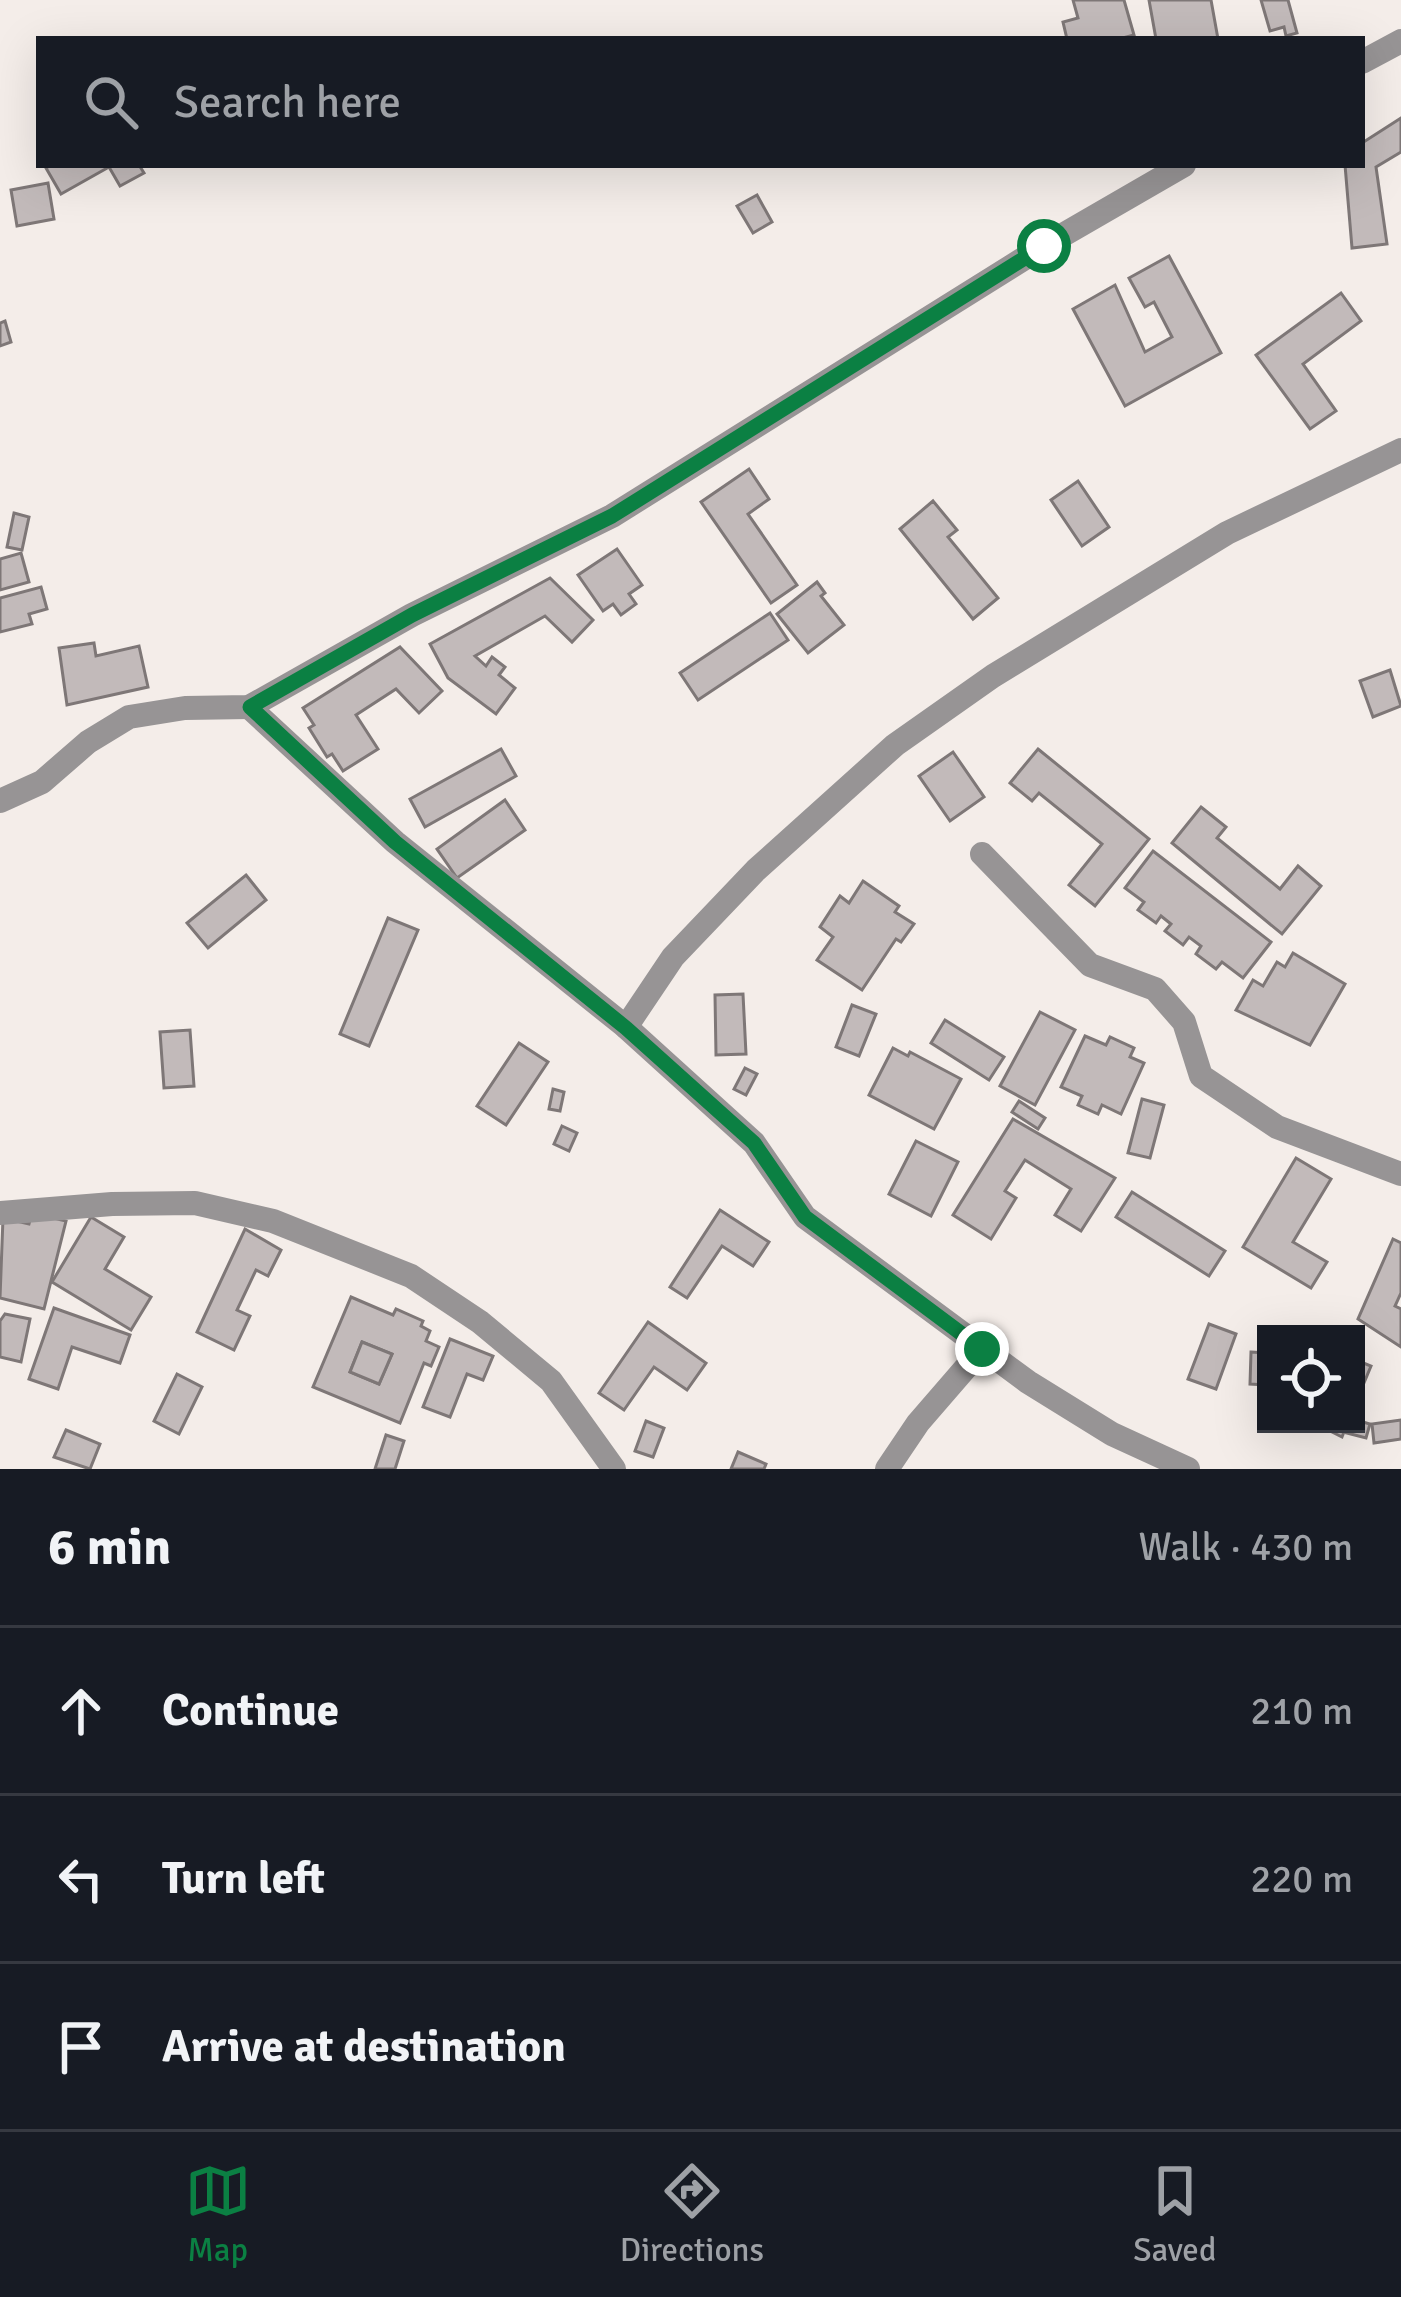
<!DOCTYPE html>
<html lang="en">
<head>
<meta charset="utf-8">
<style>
	body { margin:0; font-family:Signika,sans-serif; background:#242831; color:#f1f3f6 }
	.controls { position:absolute; right:36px; bottom:36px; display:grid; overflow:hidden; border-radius:0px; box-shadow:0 12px 48px #0002 }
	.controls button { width:108px; height:108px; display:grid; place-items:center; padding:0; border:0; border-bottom:3px solid #363941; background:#171b24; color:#f1f3f6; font:60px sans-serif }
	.stop { position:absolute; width:36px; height:36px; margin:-27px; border:9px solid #0b8043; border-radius:50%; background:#fff }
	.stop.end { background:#0b8043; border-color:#fff; box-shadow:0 3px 12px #0008 }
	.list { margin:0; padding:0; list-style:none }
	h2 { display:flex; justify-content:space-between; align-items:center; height:156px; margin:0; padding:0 48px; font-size:51px }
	h2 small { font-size:39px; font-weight:400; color:#9ea1a6 }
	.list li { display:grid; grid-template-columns:78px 1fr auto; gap:36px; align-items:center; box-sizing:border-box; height:168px; padding:0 48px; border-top:3px solid #363941 }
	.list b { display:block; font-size:45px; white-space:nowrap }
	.list em { font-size:39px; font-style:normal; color:#9ea1a6 }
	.icon { flex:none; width:66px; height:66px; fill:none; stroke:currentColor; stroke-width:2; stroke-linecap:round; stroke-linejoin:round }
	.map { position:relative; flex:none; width:1401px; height:1469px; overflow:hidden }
	.search { position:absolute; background:#171b24; box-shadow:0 12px 48px #0002; left:36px; right:36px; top:36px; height:132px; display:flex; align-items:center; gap:30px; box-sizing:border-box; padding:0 42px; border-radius:0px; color:#9ea1a6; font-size:45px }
	.sheet { height:660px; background:#171b24 }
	nav { display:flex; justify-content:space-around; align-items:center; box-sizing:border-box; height:168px; border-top:3px solid #363941; background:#171b24; font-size:33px; color:#9ea1a6 }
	nav a { display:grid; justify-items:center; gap:6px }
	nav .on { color:#0b8043 }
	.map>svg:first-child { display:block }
</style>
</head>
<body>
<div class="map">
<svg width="1401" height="1469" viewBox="0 0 1401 1469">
	<rect width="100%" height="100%" fill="#f4ede9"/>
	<!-- building -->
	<g fill="#c2baba" stroke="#7e7777" stroke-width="3" fill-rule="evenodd">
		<polygon points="1073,0 1124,0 1134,35 1119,39 1067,39 1063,22 1078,18"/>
		<polygon points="1149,0 1211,0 1218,39 1156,39"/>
		<polygon points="1261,0 1288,0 1297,33 1286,36 1284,27 1270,31"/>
		<polygon points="1401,118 1401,152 1376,167 1387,244 1352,248 1345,165 1362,165 1362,143"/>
		<polygon points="51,165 139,165 144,173 120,186 109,167 61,194 46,168"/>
		<polygon points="48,183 54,219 17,226 11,190"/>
		<polygon points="757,195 772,222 753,233 737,206"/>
		<polygon points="1169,256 1221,353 1125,406 1073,309 1115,285 1145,352 1172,337 1154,302 1145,307 1129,278"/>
		<polygon points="1341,293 1361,321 1303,364 1336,411 1310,429 1256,355"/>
		<polygon points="5,321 11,342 0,346 0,323"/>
		<polygon points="749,469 769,499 748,514 797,585 771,603 701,502"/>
		<polygon points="1078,481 1109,527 1082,546 1051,500"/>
		<polygon points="933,501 957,530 948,537 998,598 973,619 900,529"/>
		<polygon points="14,513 29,517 22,550 7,547"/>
		<polygon points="617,549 642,585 629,594 636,604 621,615 613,604 603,611 578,575"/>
		<polygon points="21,553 29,582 0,590 0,559"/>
		<polygon points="550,578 593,620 572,642 545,616 475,656 486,666 492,657 505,667 499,675 515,688 496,714 448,678 430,644"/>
		<polygon points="817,582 825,593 821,596 844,625 808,653 777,614"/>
		<polygon points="41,587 47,609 29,614 32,624 0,632 0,598"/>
		<polygon points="770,613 788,640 698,700 680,673"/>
		<polygon points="94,643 96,656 139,646 148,687 67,705 59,648"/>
		<polygon points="400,647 442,691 419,713 396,689 356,715 378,749 343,771 332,754 327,757 309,728 314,725 303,708"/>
		<polygon points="1390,670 1401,706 1373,717 1360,681"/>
		<polygon points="501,749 516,776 425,827 410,799"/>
		<polygon points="1038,749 1149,839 1095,906 1069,885 1102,844 1039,793 1032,801 1010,783"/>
		<polygon points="953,752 984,797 950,821 919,776"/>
		<polygon points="505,800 525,830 457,878 437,849"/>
		<polygon points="1201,807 1226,827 1217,838 1280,889 1298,866 1321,886 1282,934 1172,843"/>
		<polygon points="1153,851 1271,942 1243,978 1222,962 1216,969 1196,954 1201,946 1189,937 1183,945 1165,931 1171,924 1161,916 1156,923 1138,910 1144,902 1125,888"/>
		<polygon points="246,875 266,900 208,948 187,923"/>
		<polygon points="863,881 899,906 895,912 914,924 901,942 896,939 862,990 817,960 833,937 820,927 840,896 849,903"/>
		<polygon points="388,918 418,930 369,1046 340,1034"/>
		<polygon points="1293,953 1345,984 1310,1045 1236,1010 1253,980 1263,986 1277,962 1285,967"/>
		<polygon points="743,994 746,1054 716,1055 715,995"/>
		<polygon points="852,1005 876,1014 859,1056 836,1047"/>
		<polygon points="1040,1012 1075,1030 1035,1105 1000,1086"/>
		<polygon points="945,1020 1004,1057 989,1080 931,1043"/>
		<polygon points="190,1030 194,1086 164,1088 160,1032"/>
		<polygon points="1085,1036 1106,1045 1110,1037 1134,1048 1130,1057 1144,1063 1121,1114 1102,1105 1098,1114 1078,1105 1082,1096 1061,1087"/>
		<polygon points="519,1043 548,1062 506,1125 477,1106"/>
		<polygon points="893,1048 908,1056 910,1052 961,1079 934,1129 869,1095"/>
		<polygon points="745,1068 757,1074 746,1095 734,1089"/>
		<polygon points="553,1089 564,1092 560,1111 549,1109"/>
		<polygon points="1142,1099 1164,1105 1150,1158 1128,1153"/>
		<polygon points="1019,1101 1045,1118 1038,1129 1012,1112"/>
		<polygon points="1013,1119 1115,1178 1081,1231 1055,1215 1071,1189 1025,1160 1005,1191 1016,1198 991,1239 953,1215"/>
		<polygon points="562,1126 577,1133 569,1151 554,1144"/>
		<polygon points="916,1141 958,1162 931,1216 889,1194"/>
		<polygon points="1296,1158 1331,1179 1293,1242 1327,1262 1311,1288 1243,1247"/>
		<polygon points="1132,1192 1225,1251 1209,1276 1116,1217"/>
		<polygon points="720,1210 769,1242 753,1266 722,1246 687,1298 670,1287"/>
		<polygon points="32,1213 66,1221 44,1309 0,1298 3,1218 29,1224"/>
		<polygon points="91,1217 124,1237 105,1269 151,1297 131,1330 52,1282"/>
		<polygon points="245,1229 281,1250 268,1276 256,1270 237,1310 250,1316 234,1350 197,1332"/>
		<polygon points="1393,1239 1401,1243 1401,1293 1395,1306 1401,1309 1401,1347 1358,1319"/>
		<path d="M 351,1297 L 393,1315 L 396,1309 L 423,1321 L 421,1326 L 430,1331 L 426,1341 L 439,1347 L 431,1366 L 424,1363 L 400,1423 L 313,1387 ZM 362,1342 L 392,1354 L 379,1384 L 350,1372 Z"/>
		<polygon points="54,1308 130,1335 120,1363 72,1347 58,1389 29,1379"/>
		<polygon points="5,1314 30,1319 21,1362 0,1357 0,1321"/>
		<polygon points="648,1322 706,1363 687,1390 654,1367 624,1410 599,1393"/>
		<polygon points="1209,1324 1236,1334 1216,1389 1188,1379"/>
		<polygon points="450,1339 493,1356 483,1380 467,1374 450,1417 423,1407"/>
		<polygon points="362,1342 392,1354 379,1384 350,1372"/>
		<polygon points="1251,1352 1266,1353 1266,1385 1250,1384"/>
		<polygon points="1356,1360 1371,1366 1356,1402"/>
		<polygon points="177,1374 202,1387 179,1434 154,1421"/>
		<polygon points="1356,1420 1370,1424 1366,1438 1347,1433"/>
		<polygon points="1401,1420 1401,1439 1374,1443 1372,1424"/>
		<polygon points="646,1421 664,1428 653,1457 635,1451"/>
		<polygon points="1316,1424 1347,1424 1342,1437"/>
		<polygon points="66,1430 100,1444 90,1469 54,1457"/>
		<polygon points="386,1435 404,1441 395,1469 375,1469"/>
		<polygon points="738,1452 766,1464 764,1469 731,1469"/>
	</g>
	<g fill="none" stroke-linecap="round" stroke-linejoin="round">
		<!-- minor -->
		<g stroke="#979495" stroke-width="24">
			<polyline points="1362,62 1401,41"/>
			<polyline points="249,707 395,842 626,1027 754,1143 805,1217 1028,1382 1112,1434 1188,1469"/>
			<polyline points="0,801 42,782 88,742 129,717 185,708 249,707 412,615 612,516 1044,246 1184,165"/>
			<polyline points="982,854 1090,965 1155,989 1184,1022 1201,1076 1277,1127 1401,1174"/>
			<polyline points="626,1027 673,957 756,870 895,745 993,676 1227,533 1401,450"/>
			<polyline points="0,1213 112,1204 195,1203 273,1221 411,1276 480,1322 551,1381 614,1469"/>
			<polyline points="887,1469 918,1423 982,1349"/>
		</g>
	</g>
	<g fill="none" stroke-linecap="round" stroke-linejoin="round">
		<!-- route -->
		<polyline stroke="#0b8043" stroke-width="15" points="982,1349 805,1217 754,1143 626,1028 395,842 250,707 412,615 612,516 1044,246"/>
	</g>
</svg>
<div class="controls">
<button><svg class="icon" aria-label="locate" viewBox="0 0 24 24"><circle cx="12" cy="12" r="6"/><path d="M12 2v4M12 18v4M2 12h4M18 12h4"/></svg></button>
</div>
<div class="stop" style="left:1044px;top:246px"></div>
<div class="stop end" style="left:982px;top:1349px"></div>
<div class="search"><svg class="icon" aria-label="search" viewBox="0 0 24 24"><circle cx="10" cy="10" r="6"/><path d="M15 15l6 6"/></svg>Search here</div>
</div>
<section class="sheet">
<h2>6 min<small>Walk · 430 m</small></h2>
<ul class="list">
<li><svg class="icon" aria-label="ahead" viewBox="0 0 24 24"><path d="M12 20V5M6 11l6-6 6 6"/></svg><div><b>Continue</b></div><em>210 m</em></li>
<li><svg class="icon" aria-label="left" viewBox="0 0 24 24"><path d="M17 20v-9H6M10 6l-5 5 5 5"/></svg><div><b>Turn left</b></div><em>220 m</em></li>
<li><svg class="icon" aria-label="arrive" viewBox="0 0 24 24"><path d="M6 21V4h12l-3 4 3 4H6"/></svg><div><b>Arrive at destination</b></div></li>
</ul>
</section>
<nav>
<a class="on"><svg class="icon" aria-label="map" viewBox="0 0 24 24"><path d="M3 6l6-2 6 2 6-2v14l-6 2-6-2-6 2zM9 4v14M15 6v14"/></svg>Map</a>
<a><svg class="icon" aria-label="directions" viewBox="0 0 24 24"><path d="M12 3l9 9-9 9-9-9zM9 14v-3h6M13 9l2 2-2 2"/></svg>Directions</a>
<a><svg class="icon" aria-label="saved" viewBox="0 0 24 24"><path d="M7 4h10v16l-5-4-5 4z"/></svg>Saved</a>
</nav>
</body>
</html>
